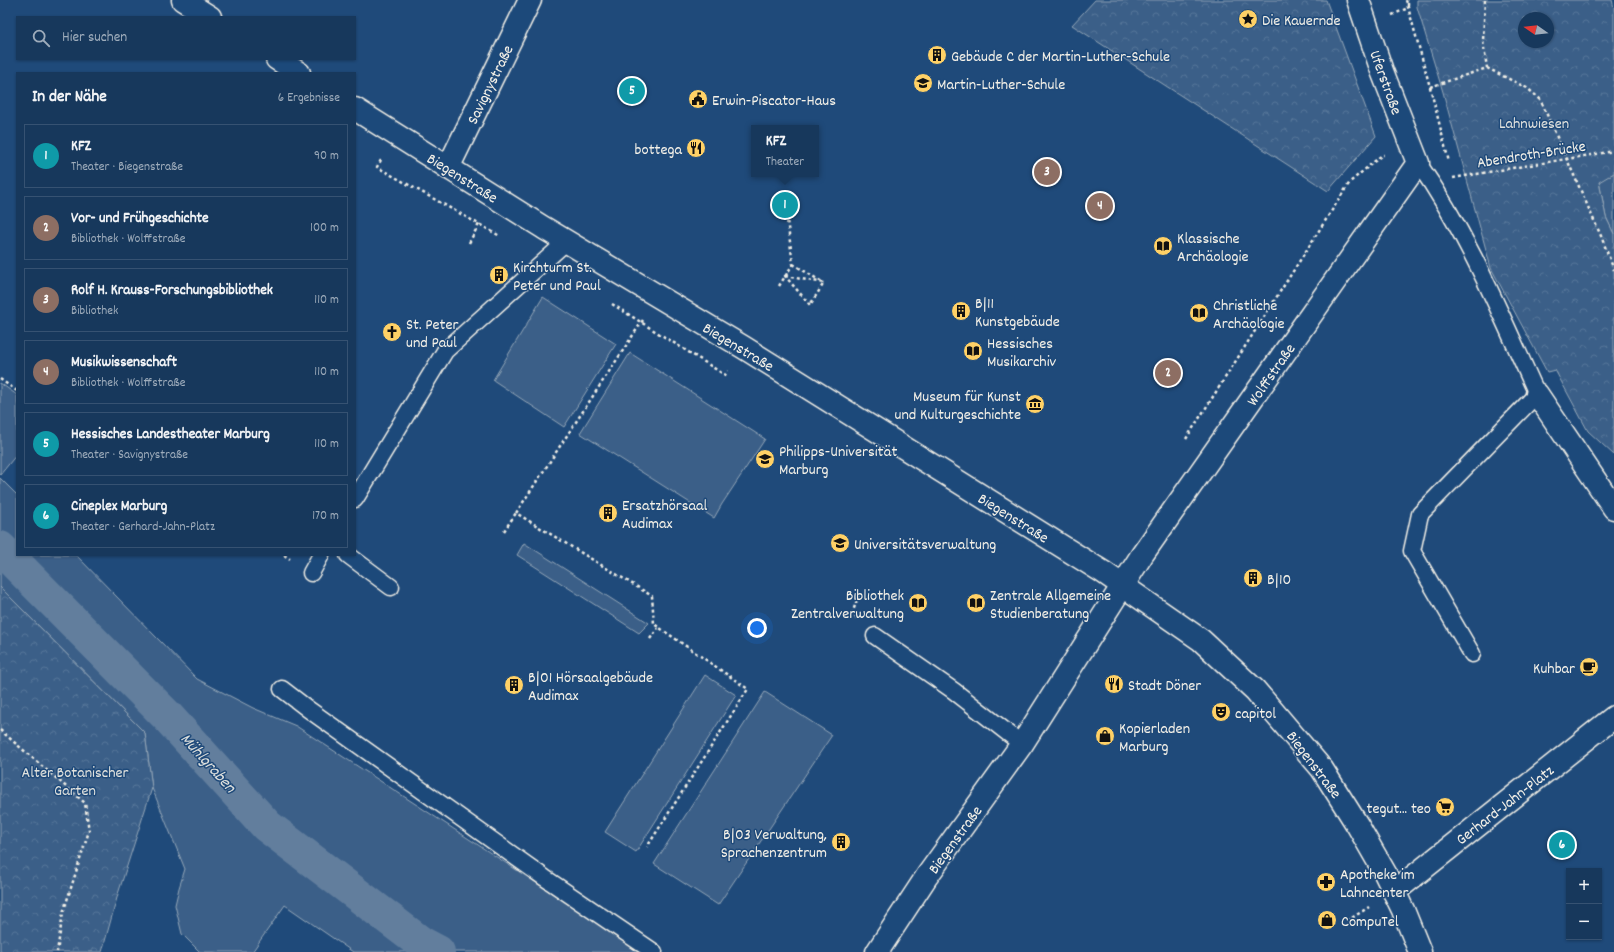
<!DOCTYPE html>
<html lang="de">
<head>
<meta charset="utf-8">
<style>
	body { margin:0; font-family:Dekko,sans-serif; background:#244365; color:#f1f3f6 }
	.controls { position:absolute; right:12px; bottom:12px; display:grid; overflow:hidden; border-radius:0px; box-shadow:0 1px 3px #0004 }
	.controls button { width:36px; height:36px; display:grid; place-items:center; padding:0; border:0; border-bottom:1px solid #365272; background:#17385c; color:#f1f3f6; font:20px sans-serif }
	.compass { position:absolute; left:1518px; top:12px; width:36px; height:36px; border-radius:50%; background:#17385c; box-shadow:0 1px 3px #0004; rotate:284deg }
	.you { position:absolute; left:757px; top:628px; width:14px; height:14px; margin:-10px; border:3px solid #fff; border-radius:50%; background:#1a73e8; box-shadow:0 0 0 6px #1a73e833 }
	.badge { display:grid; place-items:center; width:26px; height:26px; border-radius:50%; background:#ea580c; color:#fff; font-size:13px; font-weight:700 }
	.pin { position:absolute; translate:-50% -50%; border:2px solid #fff; box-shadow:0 1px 4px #0006 }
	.popup { position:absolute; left:751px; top:125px; width:68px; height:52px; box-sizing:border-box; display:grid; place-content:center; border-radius:0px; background:#17385c; filter:drop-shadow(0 1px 3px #0005); font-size:13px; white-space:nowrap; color:#9eacbb }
	.popup b { font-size:15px; color:#f1f3f6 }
	.popup::after { content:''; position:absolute; left:50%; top:100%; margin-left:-8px; border:8px solid transparent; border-top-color:#17385c }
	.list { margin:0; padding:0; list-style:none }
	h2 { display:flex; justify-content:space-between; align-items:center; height:52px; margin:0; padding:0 16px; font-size:17px }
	h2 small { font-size:13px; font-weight:400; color:#9eacbb }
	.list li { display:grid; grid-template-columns:26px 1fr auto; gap:12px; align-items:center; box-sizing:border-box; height:64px; margin:0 8px 8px; padding:0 8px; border:1px solid #365272; border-radius:0px }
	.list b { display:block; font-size:15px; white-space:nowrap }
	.list p { margin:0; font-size:13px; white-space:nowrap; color:#9eacbb }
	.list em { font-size:13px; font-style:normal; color:#9eacbb }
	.icon { flex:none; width:22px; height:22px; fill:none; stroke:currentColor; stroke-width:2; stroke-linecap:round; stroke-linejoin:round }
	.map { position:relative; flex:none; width:1614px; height:952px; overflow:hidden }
	.search { position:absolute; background:#17385c; box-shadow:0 1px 3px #0004; left:16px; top:16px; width:340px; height:44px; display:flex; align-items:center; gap:10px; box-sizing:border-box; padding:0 14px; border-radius:0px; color:#9eacbb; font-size:15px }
	.panel { position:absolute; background:#17385c; box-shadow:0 1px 3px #0004; left:16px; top:72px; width:340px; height:484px; border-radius:0px }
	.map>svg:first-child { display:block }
</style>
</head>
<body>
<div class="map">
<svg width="1614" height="952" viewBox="0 0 1614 952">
	<defs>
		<pattern id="park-crowns" width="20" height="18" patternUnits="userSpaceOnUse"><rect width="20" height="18" fill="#3a5f88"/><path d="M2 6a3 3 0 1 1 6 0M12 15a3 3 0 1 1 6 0" fill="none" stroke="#577699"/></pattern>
	</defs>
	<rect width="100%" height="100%" fill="#1f4a7a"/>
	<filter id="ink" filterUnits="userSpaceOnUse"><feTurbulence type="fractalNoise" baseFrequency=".025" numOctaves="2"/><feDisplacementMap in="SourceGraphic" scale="8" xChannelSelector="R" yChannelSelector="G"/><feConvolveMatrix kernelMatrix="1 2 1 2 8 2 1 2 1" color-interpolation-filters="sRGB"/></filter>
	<g filter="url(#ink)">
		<!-- grass -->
		<g fill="#3a5f88" stroke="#97a8b8">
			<polygon points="1614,173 1614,234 1606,217 1599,181"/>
			<polygon points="543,297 616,344 564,427 493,380"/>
			<polygon points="630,353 765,439 722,504 714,518 580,433"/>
			<polygon points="0,383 17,395 17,454 0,475"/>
			<polygon points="0,478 17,495 17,555 76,555 197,679 253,708 296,726 642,952 353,952 285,905 252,952 200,952 182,934 175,905 179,888 185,869 152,788 145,733 0,587"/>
			<polygon points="524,543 649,623 639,633 517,555"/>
			<polygon points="705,675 736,695 636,852 605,832"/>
			<polygon points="765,692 832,735 718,905 654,864"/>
		</g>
		<!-- park -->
		<g fill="url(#park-crowns)" stroke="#97a8b8" fill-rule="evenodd">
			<polygon points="1095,0 1326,0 1376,136 1328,191 1072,25"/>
			<path d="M 1417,0 L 1612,0 L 1614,8 L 1614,173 L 1599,182 L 1606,217 L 1614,234 L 1614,455 L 1588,431 L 1555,370 L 1547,372 L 1491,268 L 1443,92 L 1417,7 ZM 1524,18 L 1548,18 L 1548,42 L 1524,42 Z"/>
			<polygon points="0,587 145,733 152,788 118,894 102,952 0,952"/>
		</g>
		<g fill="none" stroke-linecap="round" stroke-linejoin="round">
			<!-- canal -->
			<polyline stroke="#627e9d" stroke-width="34" points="0,548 167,716 267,826 421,943 438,952"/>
			<!-- service casing -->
			<g stroke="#f4f1e8" stroke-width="19">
				<g id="service">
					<path d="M 1418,163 C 1468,234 1501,315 1537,394 L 1420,514 L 1412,551 L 1472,654"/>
					<polyline points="355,499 445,351 567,241"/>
					<polyline points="348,555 391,587"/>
					<polyline points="311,573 321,555"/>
					<polyline points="875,636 954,691 1022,744"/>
					<polyline points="282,689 308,709 545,878 654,952"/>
				</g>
			</g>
			<!-- pedestrian casing -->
			<g stroke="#f4f1e8" stroke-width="25">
				<g id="pedestrian">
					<polyline points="1537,394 1614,508"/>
					<polyline points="1394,892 1614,717"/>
				</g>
			</g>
			<!-- minor casing -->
			<g stroke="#f4f1e8" stroke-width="25">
				<g id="minor">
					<polyline points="448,168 530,0"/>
					<polyline points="877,952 927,876 1022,744 1142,555 1418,163 1382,71 1358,0"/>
				</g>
			</g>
			<!-- secondary casing -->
			<g stroke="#f4f1e8" stroke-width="25">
				<g id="secondary">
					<polyline points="183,0 210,17"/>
					<polyline points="277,59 299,73"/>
					<polyline points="355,109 544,228 743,347 1103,572 1201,640 1255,690 1322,769 1358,826 1385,873 1403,910 1420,952"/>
				</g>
			</g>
			<!-- path -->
			<g stroke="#f4f1e8" stroke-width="2.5" stroke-dasharray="3 3" stroke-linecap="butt">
				<polyline points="1406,0 1430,87 1449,162"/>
				<polyline points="1485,0 1483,41 1487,68"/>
				<polyline points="1408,6 1408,0"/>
				<polyline points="1392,15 1408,8"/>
				<polyline points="1430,87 1487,68 1527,88 1540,99 1601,236 1614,270"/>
				<polyline points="381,160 377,167 500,236"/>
				<polyline points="469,243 479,224"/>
				<polyline points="793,264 822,282"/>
				<polygon points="785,276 824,283 810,305"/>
				<polyline points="779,286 793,264 785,205"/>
				<polyline points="612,304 725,375 728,371"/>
				<polyline points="643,320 516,513 652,596 654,624 748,689 647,847"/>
				<polyline points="0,379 17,391"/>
				<polyline points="1186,439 1350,182 1382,155 1384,155"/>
				<polyline points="504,531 516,513"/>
				<polyline points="284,555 290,559"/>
				<polyline points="857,618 852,614 859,594"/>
				<polyline points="650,639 658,628"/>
				<polyline points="0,730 85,803 89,831 63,913 57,952"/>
				<polyline points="1347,921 1369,907"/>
			</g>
			<!-- service -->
			<use href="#service" stroke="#1f4a7a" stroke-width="16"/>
			<!-- pedestrian -->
			<use href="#pedestrian" stroke="#1f4a7a" stroke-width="22"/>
			<!-- minor -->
			<use href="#minor" stroke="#1f4a7a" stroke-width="22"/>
			<!-- secondary -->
			<use href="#secondary" stroke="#1f4a7a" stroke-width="22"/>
			<!-- path-bridge -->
			<polyline stroke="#f4f1e8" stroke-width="2.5" stroke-dasharray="3 3" stroke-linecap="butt" points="1453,178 1614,151"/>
		</g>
	</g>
	<!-- icons -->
	<defs>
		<g id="sight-disc" transform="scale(1)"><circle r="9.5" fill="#ffd166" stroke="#1f4a7a"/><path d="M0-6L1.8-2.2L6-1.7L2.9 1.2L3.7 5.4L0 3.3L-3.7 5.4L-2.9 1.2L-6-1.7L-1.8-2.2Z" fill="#111"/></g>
		<g id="building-disc" transform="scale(1)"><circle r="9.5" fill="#ffd166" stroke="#1f4a7a"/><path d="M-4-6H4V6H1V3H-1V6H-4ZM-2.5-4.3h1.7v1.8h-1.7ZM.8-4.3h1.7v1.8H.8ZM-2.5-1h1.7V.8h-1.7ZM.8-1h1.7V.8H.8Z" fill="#111"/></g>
		<g id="school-disc" transform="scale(1)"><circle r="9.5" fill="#ffd166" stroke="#1f4a7a"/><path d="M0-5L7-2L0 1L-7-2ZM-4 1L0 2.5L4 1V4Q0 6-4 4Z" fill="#111"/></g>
		<g id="civic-disc" transform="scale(1)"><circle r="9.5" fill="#ffd166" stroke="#1f4a7a"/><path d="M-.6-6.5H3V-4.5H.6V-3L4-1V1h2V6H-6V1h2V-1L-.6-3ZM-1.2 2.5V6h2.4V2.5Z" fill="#111"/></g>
		<g id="restaurant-disc" transform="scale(1)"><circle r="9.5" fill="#ffd166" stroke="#1f4a7a"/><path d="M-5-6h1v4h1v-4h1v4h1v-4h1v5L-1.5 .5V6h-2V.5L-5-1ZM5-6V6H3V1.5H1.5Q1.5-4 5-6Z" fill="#111"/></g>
		<g id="library-disc" transform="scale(1)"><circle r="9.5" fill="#ffd166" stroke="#1f4a7a"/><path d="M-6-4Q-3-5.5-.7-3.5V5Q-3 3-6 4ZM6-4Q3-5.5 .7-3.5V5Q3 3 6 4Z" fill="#111"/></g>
		<g id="church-disc" transform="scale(1)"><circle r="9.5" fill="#ffd166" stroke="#1f4a7a"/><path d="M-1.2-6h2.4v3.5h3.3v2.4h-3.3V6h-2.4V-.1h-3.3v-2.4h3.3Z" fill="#111"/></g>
		<g id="museum-disc" transform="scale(1)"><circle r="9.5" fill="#ffd166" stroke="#1f4a7a"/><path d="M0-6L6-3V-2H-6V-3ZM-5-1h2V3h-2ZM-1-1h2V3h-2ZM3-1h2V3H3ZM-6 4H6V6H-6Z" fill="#111"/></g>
		<g id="university-disc" transform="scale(1)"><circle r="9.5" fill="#ffd166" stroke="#1f4a7a"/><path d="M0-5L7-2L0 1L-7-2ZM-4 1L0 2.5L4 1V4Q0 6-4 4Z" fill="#111"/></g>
		<g id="cafe-disc" transform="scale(1)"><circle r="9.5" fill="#ffd166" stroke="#1f4a7a"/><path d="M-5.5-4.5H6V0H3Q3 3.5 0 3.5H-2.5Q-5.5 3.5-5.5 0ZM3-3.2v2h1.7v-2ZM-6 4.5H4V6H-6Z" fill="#111"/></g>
		<g id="theatre-disc" transform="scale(1)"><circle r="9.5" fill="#ffd166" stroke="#1f4a7a"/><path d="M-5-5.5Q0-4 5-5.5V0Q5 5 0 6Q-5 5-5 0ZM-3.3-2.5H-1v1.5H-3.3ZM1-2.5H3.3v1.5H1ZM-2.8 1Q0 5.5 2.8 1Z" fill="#111"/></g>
		<g id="shop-disc" transform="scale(1)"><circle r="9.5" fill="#ffd166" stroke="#1f4a7a"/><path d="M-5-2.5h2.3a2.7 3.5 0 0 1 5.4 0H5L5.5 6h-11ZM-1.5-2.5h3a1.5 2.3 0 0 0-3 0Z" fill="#111"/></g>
		<g id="supermarket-disc" transform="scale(1)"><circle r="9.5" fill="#ffd166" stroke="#1f4a7a"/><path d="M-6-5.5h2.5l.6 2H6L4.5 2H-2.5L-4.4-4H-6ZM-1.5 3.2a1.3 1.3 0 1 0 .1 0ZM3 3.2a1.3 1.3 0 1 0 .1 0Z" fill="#111"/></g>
		<g id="pharmacy-disc" transform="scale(1)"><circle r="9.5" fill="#ffd166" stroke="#1f4a7a"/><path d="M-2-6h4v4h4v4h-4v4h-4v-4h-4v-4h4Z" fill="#111"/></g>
	</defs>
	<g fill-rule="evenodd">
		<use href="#sight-disc" x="1248" y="19"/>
		<use href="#building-disc" x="937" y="55"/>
		<use href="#school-disc" x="923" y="83"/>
		<use href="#civic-disc" x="698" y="99"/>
		<use href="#restaurant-disc" x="696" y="148"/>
		<use href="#library-disc" x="1163" y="246"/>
		<use href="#building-disc" x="499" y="275"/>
		<use href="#building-disc" x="961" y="311"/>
		<use href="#library-disc" x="1199" y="313"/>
		<use href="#church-disc" x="392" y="332"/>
		<use href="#library-disc" x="973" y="351"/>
		<use href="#museum-disc" x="1035" y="404"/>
		<use href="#university-disc" x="765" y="459"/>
		<use href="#building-disc" x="608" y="513"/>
		<use href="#university-disc" x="840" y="543"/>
		<use href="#building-disc" x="1253" y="578"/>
		<use href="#library-disc" x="918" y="603"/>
		<use href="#library-disc" x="976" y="603"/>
		<use href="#cafe-disc" x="1589" y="667"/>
		<use href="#restaurant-disc" x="1114" y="684"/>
		<use href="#building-disc" x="514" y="685"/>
		<use href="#theatre-disc" x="1221" y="712"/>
		<use href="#shop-disc" x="1105" y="736"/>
		<use href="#supermarket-disc" x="1445" y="807"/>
		<use href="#building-disc" x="841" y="842"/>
		<use href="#pharmacy-disc" x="1326" y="882"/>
		<use href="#shop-disc" x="1327" y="920"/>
	</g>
	<g text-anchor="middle" stroke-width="3" stroke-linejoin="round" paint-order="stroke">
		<!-- poi labels -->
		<g font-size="16" fill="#f4f1e8" stroke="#1f4a7a" text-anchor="start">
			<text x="1262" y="25">Die Kauernde</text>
			<text x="951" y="61">Gebäude C der Martin-Luther-Schule</text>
			<text x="937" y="89">Martin-Luther-Schule</text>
			<text x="712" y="105">Erwin-Piscator-Haus</text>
			<text x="682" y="154" text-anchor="end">bottega</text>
			<text x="1177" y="243">Klassische<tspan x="1177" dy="18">Archäologie</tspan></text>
			<text x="513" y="272">Kirchturm St.<tspan x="513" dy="18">Peter und Paul</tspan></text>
			<text x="975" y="308">B|11<tspan x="975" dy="18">Kunstgebäude</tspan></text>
			<text x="1213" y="310">Christliche<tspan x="1213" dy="18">Archäologie</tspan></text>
			<text x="406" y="329">St. Peter<tspan x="406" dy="18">und Paul</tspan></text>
			<text x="987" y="348">Hessisches<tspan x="987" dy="18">Musikarchiv</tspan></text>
			<text x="1021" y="401" text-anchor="end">Museum für Kunst<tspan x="1021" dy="18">und Kulturgeschichte</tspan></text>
			<text x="779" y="456">Philipps-Universität<tspan x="779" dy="18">Marburg</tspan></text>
			<text x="622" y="510">Ersatzhörsaal<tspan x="622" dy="18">Audimax</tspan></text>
			<text x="854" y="549">Universitätsverwaltung</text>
			<text x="1267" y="584">B|10</text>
			<text x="904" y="600" text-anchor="end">Bibliothek<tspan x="904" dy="18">Zentralverwaltung</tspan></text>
			<text x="990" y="600">Zentrale Allgemeine<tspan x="990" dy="18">Studienberatung</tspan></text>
			<text x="1575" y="673" text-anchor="end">Kuhbar</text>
			<text x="528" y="682">B|01 Hörsaalgebäude<tspan x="528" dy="18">Audimax</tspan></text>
			<text x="1128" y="690">Stadt Döner</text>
			<text x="1235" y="718">capitol</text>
			<text x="1119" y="733">Kopierladen<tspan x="1119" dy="18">Marburg</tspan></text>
			<text x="1431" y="813" text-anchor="end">tegut... teo</text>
			<text x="827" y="839" text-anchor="end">B|03 Verwaltung,<tspan x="827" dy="18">Sprachenzentrum</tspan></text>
			<text x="1340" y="879">Apotheke im<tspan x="1340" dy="18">Lahncenter</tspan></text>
			<text x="1341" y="926">CompuTel</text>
		</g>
		<!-- street labels -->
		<g font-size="16" fill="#f4f1e8" stroke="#1f4a7a">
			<text transform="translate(1387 82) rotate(70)" y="6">Uferstraße</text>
			<text transform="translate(489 84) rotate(-64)" y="6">Savignystraße</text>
			<text transform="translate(1531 153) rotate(-9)" y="6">Abendroth-Brücke</text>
			<text transform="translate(463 177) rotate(32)" y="6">Biegenstraße</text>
			<text transform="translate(739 346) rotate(31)" y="6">Biegenstraße</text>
			<text transform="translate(1270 374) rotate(-55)" y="6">Wolffstraße</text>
			<text transform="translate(1014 517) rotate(32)" y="6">Biegenstraße</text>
			<text transform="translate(1315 764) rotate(53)" y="6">Biegenstraße</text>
			<text transform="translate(1504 804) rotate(-38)" y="6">Gerhard-Jahn-Platz</text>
			<text transform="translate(954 839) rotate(-54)" y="6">Biegenstraße</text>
		</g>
		<!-- park labels -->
		<g font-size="16" fill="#e1e2de" stroke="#1f4a7a">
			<text x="1534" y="128">Lahnwiesen</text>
			<text x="75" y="777">Alter Botanischer<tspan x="75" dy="18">Garten</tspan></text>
		</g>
		<!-- water labels -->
		<g font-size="17" font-style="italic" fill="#dee0dd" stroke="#1f4a7a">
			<text transform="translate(209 762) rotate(48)" y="6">Mühlgraben</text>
		</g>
	</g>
</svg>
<div class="controls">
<button>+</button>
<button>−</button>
</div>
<svg class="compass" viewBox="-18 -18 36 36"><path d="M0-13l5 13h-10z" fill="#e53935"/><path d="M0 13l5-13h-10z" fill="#9eacbb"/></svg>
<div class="you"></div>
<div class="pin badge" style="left:785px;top:205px;background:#0f9aa8">1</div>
<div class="popup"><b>KFZ</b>Theater</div>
<div class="pin badge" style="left:1168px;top:373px;background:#8d6e63">2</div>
<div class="pin badge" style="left:1047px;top:172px;background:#8d6e63">3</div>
<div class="pin badge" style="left:1100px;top:206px;background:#8d6e63">4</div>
<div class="pin badge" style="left:632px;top:91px;background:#0f9aa8">5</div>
<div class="pin badge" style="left:1562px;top:845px;background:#0f9aa8">6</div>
<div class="search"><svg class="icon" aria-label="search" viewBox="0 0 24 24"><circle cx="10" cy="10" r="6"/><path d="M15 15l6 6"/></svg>Hier suchen</div>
<section class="panel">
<h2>In der Nähe<small>6 Ergebnisse</small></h2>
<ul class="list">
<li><span class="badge" style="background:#0f9aa8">1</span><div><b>KFZ</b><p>Theater · Biegenstraße</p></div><em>90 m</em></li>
<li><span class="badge" style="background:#8d6e63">2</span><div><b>Vor- und Frühgeschichte</b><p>Bibliothek · Wolffstraße</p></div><em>100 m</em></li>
<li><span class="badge" style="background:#8d6e63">3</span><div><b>Rolf H. Krauss-Forschungsbibliothek</b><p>Bibliothek</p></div><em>110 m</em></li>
<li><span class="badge" style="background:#8d6e63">4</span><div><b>Musikwissenschaft</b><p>Bibliothek · Wolffstraße</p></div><em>110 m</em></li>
<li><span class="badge" style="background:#0f9aa8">5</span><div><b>Hessisches Landestheater Marburg</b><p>Theater · Savignystraße</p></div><em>110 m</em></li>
<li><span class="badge" style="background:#0f9aa8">6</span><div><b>Cineplex Marburg</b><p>Theater · Gerhard-Jahn-Platz</p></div><em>170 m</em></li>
</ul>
</section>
</div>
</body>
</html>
